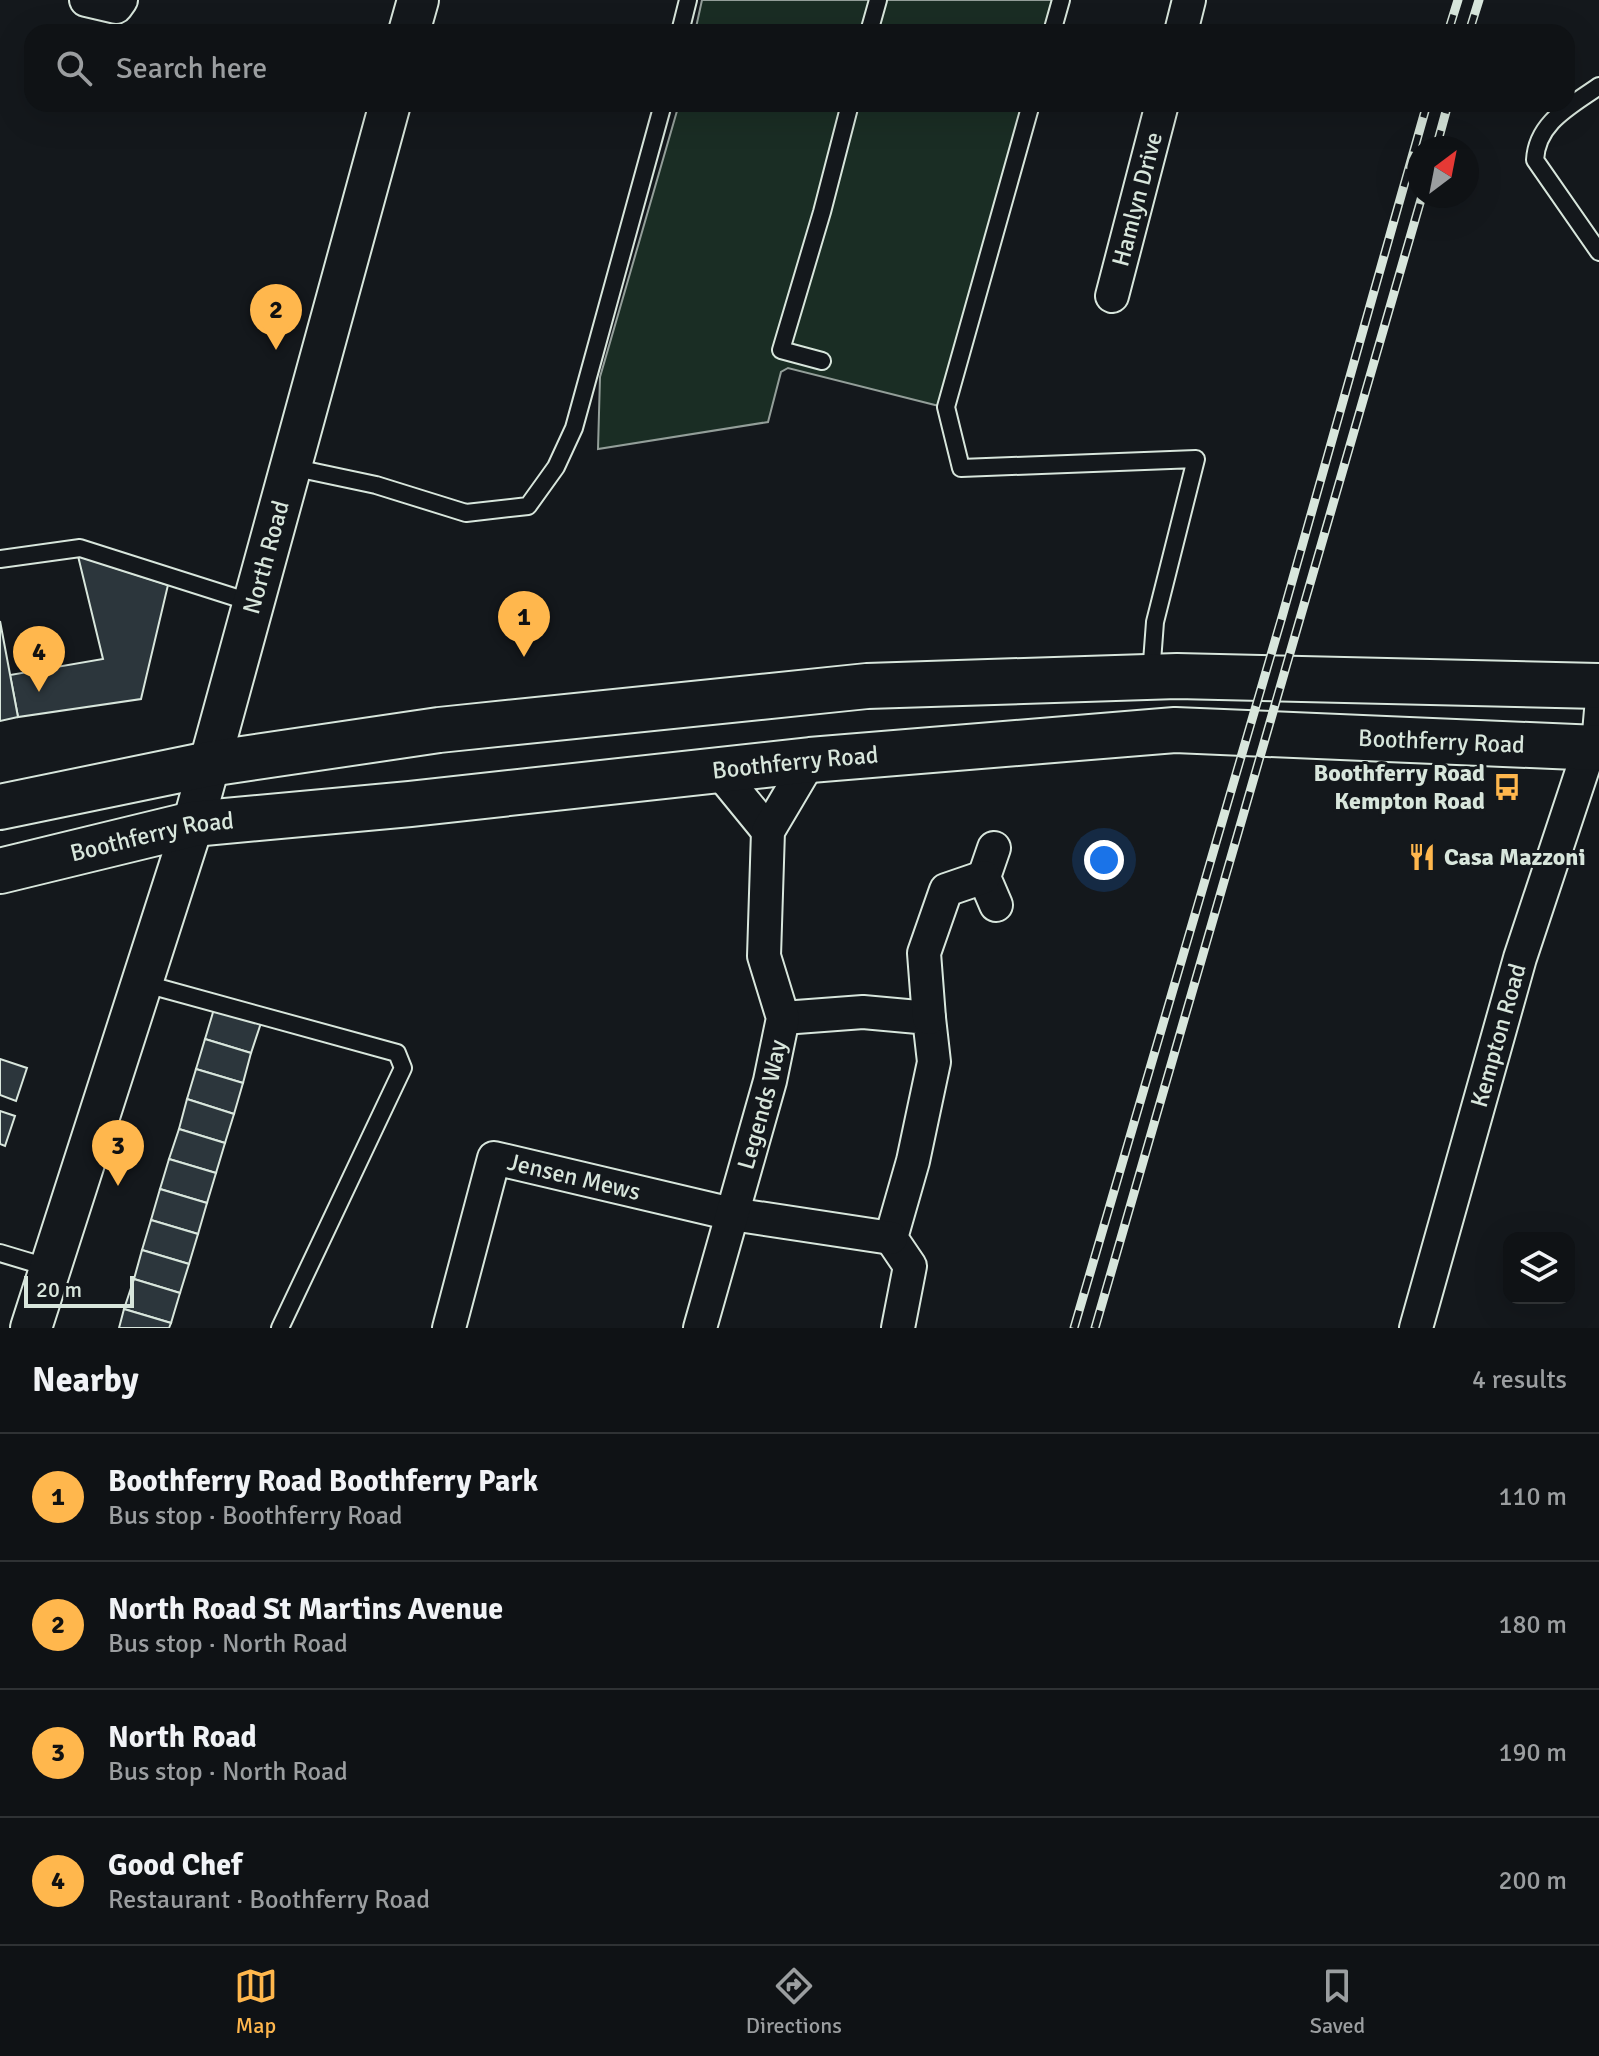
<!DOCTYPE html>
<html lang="en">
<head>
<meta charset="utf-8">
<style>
	body { margin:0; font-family:Signika,sans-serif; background:#1d2022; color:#f1f3f6 }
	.controls { position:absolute; right:24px; bottom:24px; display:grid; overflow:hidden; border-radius:16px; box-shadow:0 8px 32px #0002 }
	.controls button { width:72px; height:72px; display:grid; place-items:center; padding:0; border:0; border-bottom:2px solid #2f3234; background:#0f1215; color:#f1f3f6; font:40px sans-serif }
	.compass { position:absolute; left:1407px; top:136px; width:72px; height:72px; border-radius:50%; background:#0f1215; box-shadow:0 8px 32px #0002; rotate:32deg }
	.scale { position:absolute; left:24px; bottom:20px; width:110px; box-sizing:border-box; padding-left:8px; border:4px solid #d8e6dc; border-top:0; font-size:22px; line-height:28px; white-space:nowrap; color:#d8e6dc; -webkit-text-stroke:6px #14181c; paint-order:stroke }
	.you { position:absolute; left:1104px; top:860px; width:28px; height:28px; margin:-20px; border:6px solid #fff; border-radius:50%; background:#1a73e8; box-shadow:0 0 0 12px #1a73e833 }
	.badge { display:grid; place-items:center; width:52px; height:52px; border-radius:50%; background:#ffb74d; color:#111; font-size:26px; font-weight:700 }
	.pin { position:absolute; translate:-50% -66px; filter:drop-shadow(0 2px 4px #0008) }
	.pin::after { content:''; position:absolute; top:42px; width:28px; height:24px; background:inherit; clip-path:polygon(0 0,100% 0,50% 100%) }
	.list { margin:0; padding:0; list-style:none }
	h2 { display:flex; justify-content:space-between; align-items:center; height:104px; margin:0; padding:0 32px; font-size:34px }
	h2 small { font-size:26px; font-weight:400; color:#9b9ea0 }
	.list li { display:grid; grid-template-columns:52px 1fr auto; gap:24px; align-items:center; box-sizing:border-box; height:128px; padding:0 32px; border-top:2px solid #2f3234 }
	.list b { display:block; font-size:30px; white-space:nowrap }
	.list p { margin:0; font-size:26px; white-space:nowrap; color:#9b9ea0 }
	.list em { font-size:26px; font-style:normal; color:#9b9ea0 }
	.icon { flex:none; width:44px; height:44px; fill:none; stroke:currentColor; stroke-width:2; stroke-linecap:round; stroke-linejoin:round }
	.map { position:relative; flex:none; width:1599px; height:1328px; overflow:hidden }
	.search { position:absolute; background:#0f1215; box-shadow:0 8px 32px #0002; left:24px; right:24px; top:24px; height:88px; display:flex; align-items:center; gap:20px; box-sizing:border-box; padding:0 28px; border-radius:24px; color:#9b9ea0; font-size:30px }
	.sheet { height:616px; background:#0f1215 }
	nav { display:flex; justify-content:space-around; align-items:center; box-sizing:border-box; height:112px; border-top:2px solid #2f3234; background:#0f1215; font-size:22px; color:#9b9ea0 }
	nav a { display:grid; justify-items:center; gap:4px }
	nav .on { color:#ffb74d }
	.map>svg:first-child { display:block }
</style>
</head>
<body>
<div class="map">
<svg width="1599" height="1328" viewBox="0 0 1599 1328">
	<rect width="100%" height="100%" fill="#14181c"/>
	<!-- green -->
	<g fill="#1a2d24" stroke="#939e99" stroke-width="2">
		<polygon points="702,0 1053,0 1044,32 695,32"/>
		<polygon points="679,104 1023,104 939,406 788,368 781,372 768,422 598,449 600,377"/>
	</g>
	<!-- building -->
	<g fill="#2c363c" stroke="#d8e6dc" stroke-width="2">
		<polygon points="78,556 168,585 141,699 18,717 10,675 103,659"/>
		<polygon points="0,621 18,717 0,721"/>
		<polygon points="214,1009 261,1023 251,1053 205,1039"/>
		<polygon points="205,1039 251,1053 243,1083 196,1069"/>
		<polygon points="0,1059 27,1068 16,1101 0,1095"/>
		<polygon points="196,1069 243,1083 234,1114 187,1099"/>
		<polygon points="187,1099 234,1114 225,1143 179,1129"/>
		<polygon points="0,1111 15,1116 5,1146 0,1144"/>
		<polygon points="179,1129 225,1143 216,1173 169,1159"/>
		<polygon points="169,1159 216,1173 207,1203 160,1189"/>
		<polygon points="160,1189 207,1203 198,1234 151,1220"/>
		<polygon points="151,1220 198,1234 189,1264 142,1250"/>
		<polygon points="142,1250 189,1264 180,1293 134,1279"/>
		<polygon points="134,1279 180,1293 171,1323 124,1309"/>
		<polygon points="124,1309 171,1323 169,1328 119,1328"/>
	</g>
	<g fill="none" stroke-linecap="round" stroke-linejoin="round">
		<!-- service casing -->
		<g stroke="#d8e6dc" stroke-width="20">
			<g id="service">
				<polyline points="680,32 688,0"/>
				<polyline points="869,32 878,0"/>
				<polyline points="1052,32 1061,0"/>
				<path d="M 1599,86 C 1571,106 1537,122 1535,160 L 1599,252"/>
				<polyline points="1031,104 946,407 961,468 1196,459 1155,622 1151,675"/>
				<polyline points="822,361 781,350 822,212 850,104"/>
				<polyline points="291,467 376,485 466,513 528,506 556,467 574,428 663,104"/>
				<polyline points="0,559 80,548 253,603"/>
				<polyline points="1590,744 1595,687"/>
				<polyline points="142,983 397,1053 403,1068 280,1328"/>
				<polyline points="0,1253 50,1268"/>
			</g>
		</g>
		<!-- minor casing -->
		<g stroke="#d8e6dc" stroke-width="36">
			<g id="minor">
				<polyline points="86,0 116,7 121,0"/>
				<polyline points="1181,32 1189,0"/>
				<path id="s1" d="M 1112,296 L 1162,104"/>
				<polyline points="719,771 768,831"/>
				<polyline points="994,848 984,877 996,905"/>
				<polyline points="783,1018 863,1012 929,1018 934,1062 913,1161 891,1238 910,1266 898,1328"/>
				<polyline points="929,1018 924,953 946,890 984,877"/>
				<path id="s2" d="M 449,1328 L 494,1158 L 732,1214 L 891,1238"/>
				<path id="s3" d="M 700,1328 L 770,1081 L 783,1018 L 764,956 L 768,831 L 810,760"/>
				<path id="s4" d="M 1416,1328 L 1520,958 L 1590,747"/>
			</g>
		</g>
		<!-- tertiary casing -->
		<g stroke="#d8e6dc" stroke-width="44">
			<g id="tertiary">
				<polyline points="409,32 418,0"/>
				<path id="s5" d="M 31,1328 L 193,824 L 390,104"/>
			</g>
		</g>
		<!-- primary casing -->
		<g stroke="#d8e6dc" stroke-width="48">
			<g id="primary">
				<polyline points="0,807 209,764 439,730 867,686 1177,676 1599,686"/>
				<path id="s6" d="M 0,871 L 193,824 L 410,804 L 810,760 L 1175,730 L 1599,748"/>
			</g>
		</g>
		<!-- service -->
		<use href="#service" stroke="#14181c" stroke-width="16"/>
		<!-- minor -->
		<use href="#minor" stroke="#14181c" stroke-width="32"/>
		<!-- tertiary -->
		<use href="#tertiary" stroke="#14181c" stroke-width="40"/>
		<!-- primary -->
		<use href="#primary" stroke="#14181c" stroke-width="44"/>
		<!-- rail casing -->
		<g stroke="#d8e6dc" stroke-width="9">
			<g id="rail">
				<polyline points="1448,32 1458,0"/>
				<polyline points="1469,32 1479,0"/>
				<polyline points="1436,148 1448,104"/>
				<polyline points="1074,1328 1282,617 1427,104"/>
				<polyline points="1095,1328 1422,196"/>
			</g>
		</g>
		<!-- rail -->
		<use href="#rail" stroke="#14181c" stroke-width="6" stroke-dasharray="18" stroke-linecap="butt"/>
	</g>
	<!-- icons -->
	<defs>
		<g id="bus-bare" transform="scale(2.16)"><path d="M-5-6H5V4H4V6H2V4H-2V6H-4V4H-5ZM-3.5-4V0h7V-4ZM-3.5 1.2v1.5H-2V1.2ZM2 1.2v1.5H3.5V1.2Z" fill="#ffb74d" stroke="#14181c" stroke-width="2.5" paint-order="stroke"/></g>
		<g id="restaurant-bare" transform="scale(2.16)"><path d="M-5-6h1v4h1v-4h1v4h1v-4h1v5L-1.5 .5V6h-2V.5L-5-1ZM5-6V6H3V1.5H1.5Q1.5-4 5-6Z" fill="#ffb74d" stroke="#14181c" stroke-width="2.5" paint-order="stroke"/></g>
	</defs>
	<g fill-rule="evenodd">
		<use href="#bus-bare" x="1507" y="787"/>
		<use href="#restaurant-bare" x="1422" y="857"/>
	</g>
	<g text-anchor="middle" stroke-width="6" stroke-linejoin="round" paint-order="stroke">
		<!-- street labels -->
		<g font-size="24" fill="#d8e6dc" stroke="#14181c">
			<text dy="8" stroke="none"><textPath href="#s1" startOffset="100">Hamlyn Drive</textPath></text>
			<text dy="8" stroke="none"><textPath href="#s5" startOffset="806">North Road</textPath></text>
			<text dy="8" stroke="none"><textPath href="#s6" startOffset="1452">Boothferry Road</textPath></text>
			<text dy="8" stroke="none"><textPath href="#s6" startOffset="804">Boothferry Road</textPath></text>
			<text dy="8" stroke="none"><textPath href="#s6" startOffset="156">Boothferry Road</textPath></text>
			<text dy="8" stroke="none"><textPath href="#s4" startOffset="304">Kempton Road</textPath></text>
			<text dy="8" stroke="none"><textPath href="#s3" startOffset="232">Legends Way</textPath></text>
			<text dy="8" stroke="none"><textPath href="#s2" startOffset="258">Jensen Mews</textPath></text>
		</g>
		<!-- poi labels -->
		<g font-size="24" font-weight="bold" fill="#d8e6dc" stroke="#14181c" text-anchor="end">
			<text x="1485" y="781">Boothferry Road<tspan x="1485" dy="28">Kempton Road</tspan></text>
			<text x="1444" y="865" text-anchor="start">Casa Mazzoni</text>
		</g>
	</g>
</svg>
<div class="controls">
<button><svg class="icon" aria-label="layers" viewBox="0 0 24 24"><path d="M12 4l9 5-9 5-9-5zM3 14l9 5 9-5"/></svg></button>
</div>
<svg class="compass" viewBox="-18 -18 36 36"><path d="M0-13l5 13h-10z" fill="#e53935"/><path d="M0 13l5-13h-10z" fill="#9b9ea0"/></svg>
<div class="scale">20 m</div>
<div class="you"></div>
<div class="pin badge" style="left:524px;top:657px">1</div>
<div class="pin badge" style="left:276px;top:350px">2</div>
<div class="pin badge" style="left:118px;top:1186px">3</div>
<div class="pin badge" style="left:39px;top:692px">4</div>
<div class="search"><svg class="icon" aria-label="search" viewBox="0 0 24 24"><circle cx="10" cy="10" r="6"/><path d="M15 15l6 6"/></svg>Search here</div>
</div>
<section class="sheet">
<h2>Nearby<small>4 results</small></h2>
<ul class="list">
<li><span class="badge">1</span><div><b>Boothferry Road Boothferry Park</b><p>Bus stop · Boothferry Road</p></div><em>110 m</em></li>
<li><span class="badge">2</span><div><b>North Road St Martins Avenue</b><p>Bus stop · North Road</p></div><em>180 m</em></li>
<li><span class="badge">3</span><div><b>North Road</b><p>Bus stop · North Road</p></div><em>190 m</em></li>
<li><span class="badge">4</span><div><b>Good Chef</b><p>Restaurant · Boothferry Road</p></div><em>200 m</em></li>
</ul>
</section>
<nav>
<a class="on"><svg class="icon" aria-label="map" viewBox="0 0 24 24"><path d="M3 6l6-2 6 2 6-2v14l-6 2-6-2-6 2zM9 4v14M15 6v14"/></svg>Map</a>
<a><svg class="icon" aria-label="directions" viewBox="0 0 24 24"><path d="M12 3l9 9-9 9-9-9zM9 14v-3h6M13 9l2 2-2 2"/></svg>Directions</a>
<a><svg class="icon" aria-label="saved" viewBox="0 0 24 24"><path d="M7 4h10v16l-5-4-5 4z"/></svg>Saved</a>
</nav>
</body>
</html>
